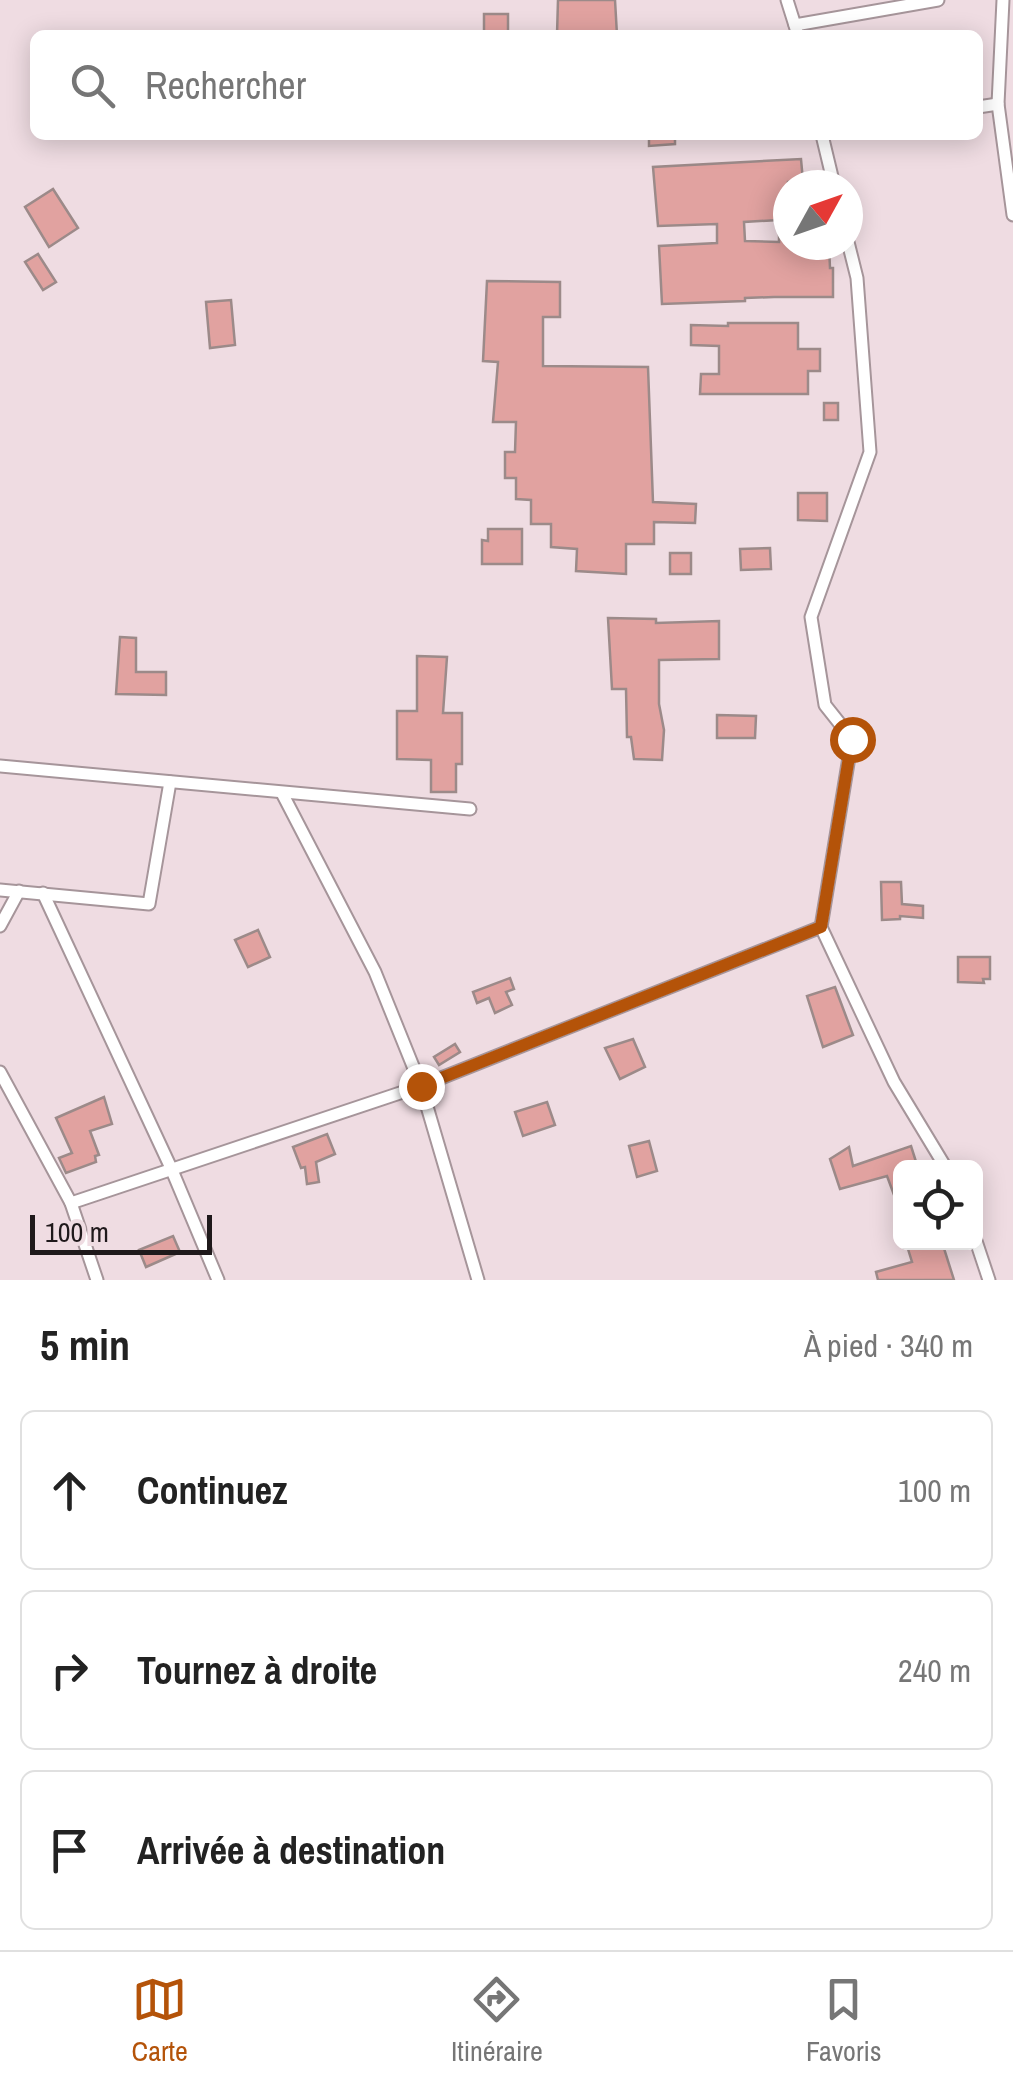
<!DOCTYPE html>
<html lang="fr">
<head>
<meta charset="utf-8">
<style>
	body { margin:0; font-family:"Archivo Narrow",sans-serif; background:#f6f6f6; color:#222 }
	.controls { position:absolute; right:30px; bottom:30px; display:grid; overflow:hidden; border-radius:15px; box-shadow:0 5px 25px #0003 }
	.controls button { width:90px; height:90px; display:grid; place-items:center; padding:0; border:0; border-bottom:2px solid #e0e0e0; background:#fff; color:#222; font:50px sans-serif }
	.compass { position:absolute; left:773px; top:170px; width:90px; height:90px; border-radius:50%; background:#fff; box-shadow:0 5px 25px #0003; rotate:50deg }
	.scale { position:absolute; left:30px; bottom:25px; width:182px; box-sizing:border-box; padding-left:10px; border:5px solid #1f191b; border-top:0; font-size:28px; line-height:35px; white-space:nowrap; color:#1f191b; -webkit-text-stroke:8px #efdce2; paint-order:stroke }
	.stop { position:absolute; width:30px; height:30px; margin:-22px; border:8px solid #b45309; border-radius:50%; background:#fff }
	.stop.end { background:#b45309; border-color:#fff; box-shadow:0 2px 10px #0008 }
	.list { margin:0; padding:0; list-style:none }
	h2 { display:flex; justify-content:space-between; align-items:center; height:130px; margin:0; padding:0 40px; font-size:42px }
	h2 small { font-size:32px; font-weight:400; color:#767676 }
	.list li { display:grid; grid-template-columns:65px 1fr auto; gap:30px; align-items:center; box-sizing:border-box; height:160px; margin:0 20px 20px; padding:0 20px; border:2px solid #e0e0e0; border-radius:15px }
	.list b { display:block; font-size:38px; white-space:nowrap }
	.list em { font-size:32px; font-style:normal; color:#767676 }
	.icon { flex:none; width:55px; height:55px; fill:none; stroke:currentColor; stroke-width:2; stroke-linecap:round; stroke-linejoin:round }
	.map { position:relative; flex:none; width:1013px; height:1280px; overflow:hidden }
	.search { position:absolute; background:#fff; box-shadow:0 5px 25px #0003; left:30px; right:30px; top:30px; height:110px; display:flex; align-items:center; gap:25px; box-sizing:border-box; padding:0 35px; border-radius:15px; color:#767676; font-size:38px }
	.sheet { height:670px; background:#fff }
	nav { display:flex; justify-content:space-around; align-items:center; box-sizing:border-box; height:140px; border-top:2px solid #e0e0e0; background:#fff; font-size:28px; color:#767676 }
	nav a { display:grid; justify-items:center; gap:5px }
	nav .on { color:#b45309 }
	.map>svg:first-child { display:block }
</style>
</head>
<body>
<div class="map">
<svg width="1013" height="1280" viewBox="0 0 1013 1280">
	<rect width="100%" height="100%" fill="#efdce2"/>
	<!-- building -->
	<g fill="#e1a2a0" stroke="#9c8a89" stroke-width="2.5" fill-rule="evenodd">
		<polygon points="558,0 615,0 617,35 557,35"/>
		<rect x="484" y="14" width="24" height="21"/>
		<polygon points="649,135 675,135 675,144 649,146"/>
		<path d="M 801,159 L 803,181 L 788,182 L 788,245 L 829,245 L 830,268 L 833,268 L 833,297 L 774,297 L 745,298 L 745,301 L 662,304 L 659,246 L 717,243 L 717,224 L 658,226 L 653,167 ZM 779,220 L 779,242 L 745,241 L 744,222 Z"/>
		<polygon points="53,189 78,228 49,247 25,207"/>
		<polygon points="38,254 56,282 43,290 25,262"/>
		<polygon points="487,281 560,282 560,317 543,317 543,366 648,367 653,502 696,504 695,523 654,522 654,544 626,544 626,574 576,571 577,549 551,547 551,524 531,524 531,500 516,499 516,478 505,478 505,452 515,452 516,422 493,422 498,362 483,361"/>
		<polygon points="231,300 235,345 210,348 206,302"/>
		<polygon points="728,323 798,323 798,349 820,349 820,371 808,371 808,394 700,394 701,374 719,374 719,346 691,345 691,325 728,326"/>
		<rect x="824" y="403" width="14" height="17"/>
		<polygon points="798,493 827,493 827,521 798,520"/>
		<polygon points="488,529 522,529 522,564 482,564 482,540 488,541"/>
		<polygon points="770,548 771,569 741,570 740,549"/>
		<rect x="670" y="553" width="21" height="21"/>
		<polygon points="608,618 656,619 656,623 719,621 719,659 659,660 659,704 664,730 662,760 634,759 631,737 627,737 626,689 612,689"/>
		<polygon points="120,637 136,638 136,672 166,672 166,695 116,694"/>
		<polygon points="417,656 447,657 443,713 462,713 462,764 456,764 456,792 431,792 431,760 397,759 397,711 417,711"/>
		<polygon points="717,715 756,716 755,738 717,738"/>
		<polygon points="881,882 901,882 902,904 923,906 923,918 900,916 900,919 882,920"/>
		<polygon points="258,930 270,957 248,967 235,940"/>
		<polygon points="958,957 990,957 990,979 983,979 984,983 958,982"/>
		<polygon points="510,978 514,989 506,992 512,1005 495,1013 489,998 477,1003 473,992"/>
		<polygon points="835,987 853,1035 823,1047 807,996"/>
		<polygon points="633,1039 645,1067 620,1079 605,1048"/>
		<polygon points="455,1044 460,1052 439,1065 434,1057"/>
		<polygon points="104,1097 112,1124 90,1131 99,1155 95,1156 96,1162 66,1173 59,1158 72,1153 56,1118"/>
		<polygon points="547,1102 555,1125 523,1136 515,1112"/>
		<polygon points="327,1134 335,1154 316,1162 319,1182 307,1184 305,1167 301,1168 293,1147"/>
		<polygon points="649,1141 657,1171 637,1177 629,1146"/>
		<polygon points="911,1146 918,1168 900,1168 900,1211 887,1176 840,1189 830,1159 849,1147 853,1166"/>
		<polygon points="173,1236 180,1252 146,1267 139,1250"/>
		<polygon points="923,1242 942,1242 954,1280 878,1280 876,1272 912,1262 908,1249"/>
	</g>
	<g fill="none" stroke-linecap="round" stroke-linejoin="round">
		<!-- minor casing -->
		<g stroke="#a6959a" stroke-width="15">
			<g id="minor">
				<polyline points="787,0 798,35"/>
				<polyline points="1003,0 998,104 1013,215"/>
				<polyline points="795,25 938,0"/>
				<polyline points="978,107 998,104"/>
				<polyline points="822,135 834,185"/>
				<polyline points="848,242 857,278 870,452 811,617 825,705 852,739 821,927 894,1082 946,1168"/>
				<polyline points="0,766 470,809"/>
				<polyline points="282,793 375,972 421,1086 478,1280"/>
				<polyline points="0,890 149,904 170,782"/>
				<polyline points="43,893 171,1168 218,1280"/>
				<polyline points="0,926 19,891"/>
				<polyline points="0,1072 71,1203 97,1280"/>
				<polyline points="71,1203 421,1086 821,927"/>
				<polyline points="976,1241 989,1280"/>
			</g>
		</g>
		<!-- minor -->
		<use href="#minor" stroke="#fff" stroke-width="11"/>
	</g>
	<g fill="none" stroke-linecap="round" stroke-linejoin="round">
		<!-- route -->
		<polyline stroke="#b45309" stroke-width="12" points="421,1086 821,927 852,739"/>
	</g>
</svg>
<div class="controls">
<button><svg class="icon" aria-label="locate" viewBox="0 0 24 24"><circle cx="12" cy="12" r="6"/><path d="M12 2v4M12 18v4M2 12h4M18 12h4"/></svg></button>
</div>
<svg class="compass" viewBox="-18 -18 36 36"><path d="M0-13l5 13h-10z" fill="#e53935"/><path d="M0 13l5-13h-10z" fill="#767676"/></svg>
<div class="scale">100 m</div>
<div class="stop" style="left:852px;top:739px"></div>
<div class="stop end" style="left:421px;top:1086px"></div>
<div class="search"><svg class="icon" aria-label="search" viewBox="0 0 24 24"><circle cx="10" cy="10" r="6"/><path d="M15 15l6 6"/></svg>Rechercher</div>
</div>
<section class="sheet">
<h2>5 min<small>À pied · 340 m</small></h2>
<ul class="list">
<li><svg class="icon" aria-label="ahead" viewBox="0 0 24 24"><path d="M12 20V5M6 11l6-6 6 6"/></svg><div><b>Continuez</b></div><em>100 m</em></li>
<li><svg class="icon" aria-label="right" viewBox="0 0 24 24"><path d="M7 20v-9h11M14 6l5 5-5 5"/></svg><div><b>Tournez à droite</b></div><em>240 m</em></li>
<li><svg class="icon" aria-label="arrive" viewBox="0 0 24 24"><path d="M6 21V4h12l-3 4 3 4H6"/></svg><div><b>Arrivée à destination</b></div></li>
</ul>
</section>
<nav>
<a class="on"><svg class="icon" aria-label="map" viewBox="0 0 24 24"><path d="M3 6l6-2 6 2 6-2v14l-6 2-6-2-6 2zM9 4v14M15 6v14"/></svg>Carte</a>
<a><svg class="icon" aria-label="directions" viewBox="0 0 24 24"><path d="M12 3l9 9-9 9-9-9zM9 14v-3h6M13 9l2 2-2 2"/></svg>Itinéraire</a>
<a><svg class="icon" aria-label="saved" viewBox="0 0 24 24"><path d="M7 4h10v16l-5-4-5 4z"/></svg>Favoris</a>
</nav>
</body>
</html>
